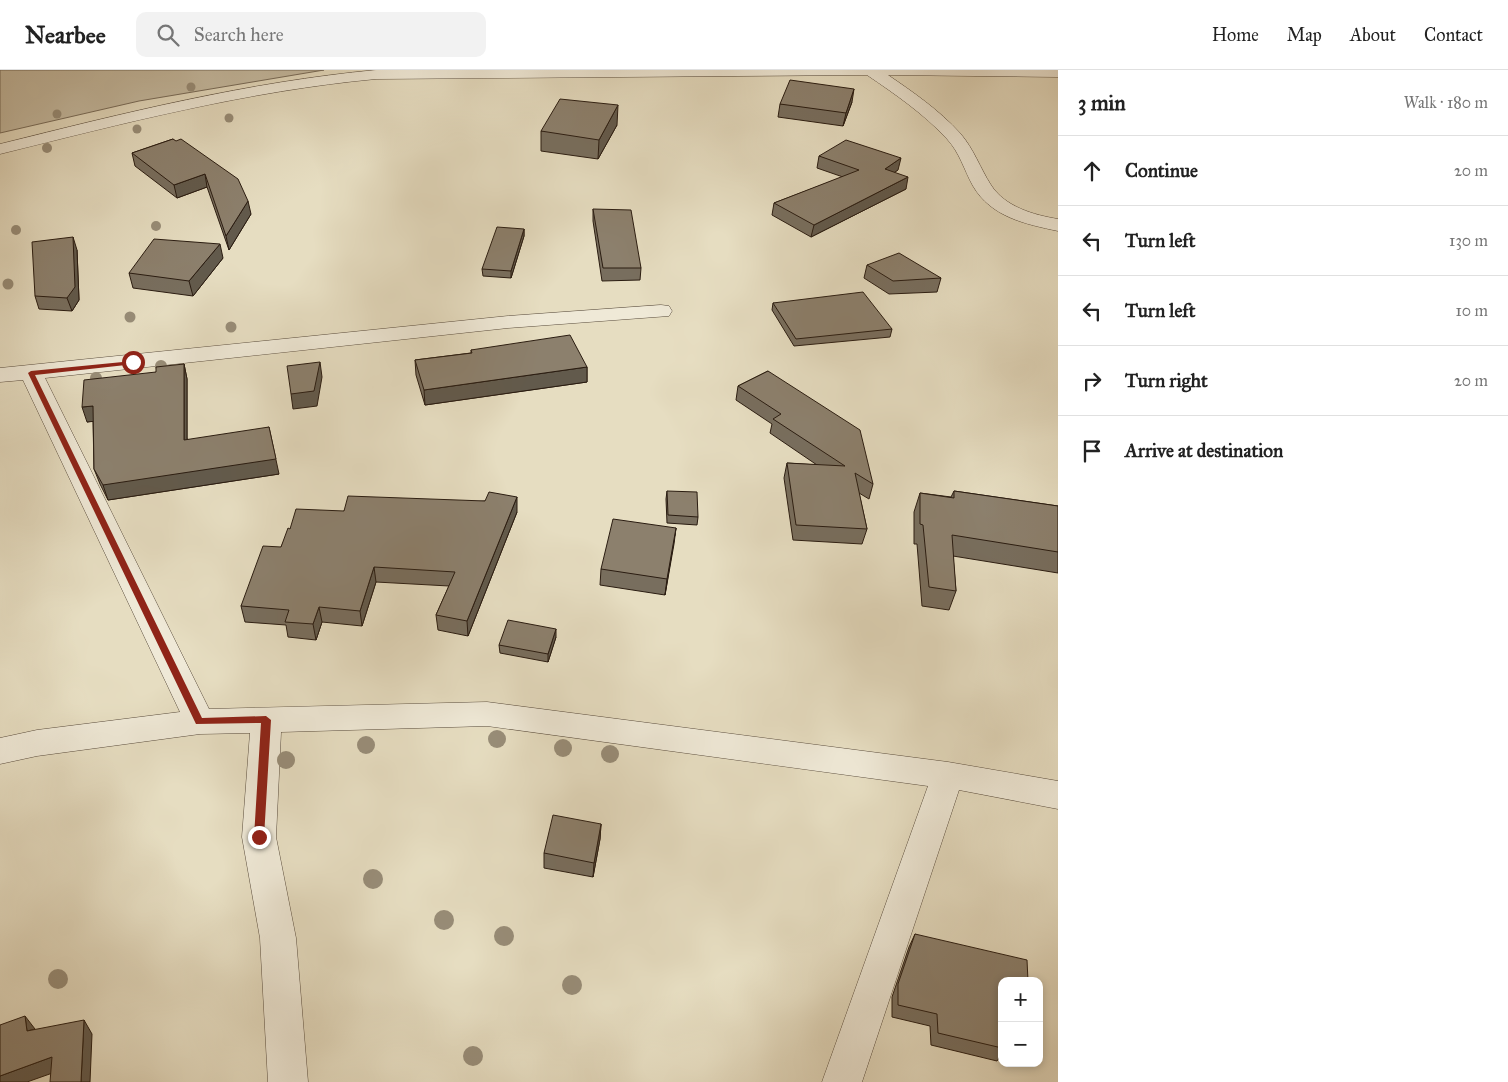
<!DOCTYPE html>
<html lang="en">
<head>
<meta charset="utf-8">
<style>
	body { margin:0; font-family:"IM FELL Great Primer",serif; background:#f2f2f2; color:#222 }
	.controls { position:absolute; right:15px; bottom:15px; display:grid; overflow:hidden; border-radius:10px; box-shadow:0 2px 8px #0003 }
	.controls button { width:45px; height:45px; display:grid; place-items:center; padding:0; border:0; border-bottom:1px solid #e0e0e0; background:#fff; color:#222; font:25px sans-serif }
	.stop { position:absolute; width:15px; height:15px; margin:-11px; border:4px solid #8f2418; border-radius:50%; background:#fff }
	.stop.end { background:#8f2418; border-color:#fff; box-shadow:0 1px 5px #0008 }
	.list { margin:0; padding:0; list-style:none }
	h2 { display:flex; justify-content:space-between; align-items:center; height:65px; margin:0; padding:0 20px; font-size:21px }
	h2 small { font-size:16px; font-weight:400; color:#767676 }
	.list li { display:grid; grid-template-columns:32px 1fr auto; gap:15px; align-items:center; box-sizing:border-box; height:70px; padding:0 20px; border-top:1px solid #e0e0e0 }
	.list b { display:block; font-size:19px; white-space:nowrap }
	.list em { font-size:16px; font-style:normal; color:#767676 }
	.icon { flex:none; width:28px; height:28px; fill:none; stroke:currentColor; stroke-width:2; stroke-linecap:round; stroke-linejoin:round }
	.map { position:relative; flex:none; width:1058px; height:1012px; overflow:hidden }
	header { display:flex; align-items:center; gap:30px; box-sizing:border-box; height:70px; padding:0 25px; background:#fff; border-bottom:1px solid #e0e0e0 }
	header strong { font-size:24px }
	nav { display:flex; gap:28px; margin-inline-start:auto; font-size:18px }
	.search { width:350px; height:45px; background:#f2f2f2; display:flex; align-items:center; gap:12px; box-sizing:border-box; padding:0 18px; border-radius:10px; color:#767676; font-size:19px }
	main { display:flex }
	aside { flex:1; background:#fff }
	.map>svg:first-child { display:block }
</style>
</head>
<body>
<header>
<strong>Nearbee</strong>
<div class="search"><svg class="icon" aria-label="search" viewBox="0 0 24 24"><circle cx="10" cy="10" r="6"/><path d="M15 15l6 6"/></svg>Search here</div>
<nav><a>Home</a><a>Map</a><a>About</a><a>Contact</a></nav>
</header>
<main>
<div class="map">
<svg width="1058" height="1012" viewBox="0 0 1058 1012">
	<rect width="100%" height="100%" fill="#e6ddc1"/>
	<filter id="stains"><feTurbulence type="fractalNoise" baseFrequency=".004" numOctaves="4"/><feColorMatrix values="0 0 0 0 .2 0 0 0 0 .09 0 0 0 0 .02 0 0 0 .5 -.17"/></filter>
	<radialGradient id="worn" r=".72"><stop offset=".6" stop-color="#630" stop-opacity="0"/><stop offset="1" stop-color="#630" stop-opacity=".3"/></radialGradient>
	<!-- green -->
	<polygon fill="#c6bca3" stroke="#786c5a" points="0,0 324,0 139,31 0,63"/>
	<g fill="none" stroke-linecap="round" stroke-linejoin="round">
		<!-- minor casing -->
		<g stroke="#594c3d" stroke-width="1">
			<g id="minor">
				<path d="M 376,0 L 1058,0 L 1058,7 L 888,5 C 913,22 939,40 960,63 C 974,79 980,98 991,115 C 1005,137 1034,145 1058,149 L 1058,161 C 1025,154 991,147 973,116 C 964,100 960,83 947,69 C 924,44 895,24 867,5 L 376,9 C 248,21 124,53 0,84 L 0,74 C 124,43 248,12 376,0 Z"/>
				<polygon points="661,235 669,236 672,241 669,246 508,258 45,308 209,639 487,632 948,692 1058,711 1058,739 959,720 862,1012 822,1012 928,716 487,656 281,662 276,767 296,868 308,1012 268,1012 260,868 242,767 250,663 200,664 37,686 0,694 0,668 37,660 180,642 23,310 0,312 0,298 508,246"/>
			</g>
		</g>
		<!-- minor -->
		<use href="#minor" fill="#efe9d7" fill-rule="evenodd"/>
	</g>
	<!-- trees -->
	<g fill="#988d78">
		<circle cx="191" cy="17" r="4.5"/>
		<circle cx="57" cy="44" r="4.5"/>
		<circle cx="229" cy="48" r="4.5"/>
		<circle cx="137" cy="59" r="4.5"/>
		<circle cx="47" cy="78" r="5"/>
		<circle cx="156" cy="156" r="5"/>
		<circle cx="16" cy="160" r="5"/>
		<circle cx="8" cy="214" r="5.5"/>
		<circle cx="130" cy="247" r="5.5"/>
		<circle cx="231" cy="257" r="5.5"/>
		<circle cx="161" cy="296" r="6"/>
		<circle cx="96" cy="308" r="6"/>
		<circle cx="497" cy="669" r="9"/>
		<circle cx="366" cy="675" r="9"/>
		<circle cx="563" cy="678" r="9"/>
		<circle cx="610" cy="684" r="9"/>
		<circle cx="286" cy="690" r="9"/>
		<circle cx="373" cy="809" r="10"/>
		<circle cx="444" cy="850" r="10"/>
		<circle cx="504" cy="866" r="10"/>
		<circle cx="58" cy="909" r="10"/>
		<circle cx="572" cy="915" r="10"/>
		<circle cx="473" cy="986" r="10"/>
	</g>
	<!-- wall -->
	<g fill="#786e5e" stroke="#2a1c11">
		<polygon points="852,32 843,56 778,47 780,34"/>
		<polygon points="617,55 598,89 541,81 541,61"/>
		<polygon points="173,69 251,144 229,180 207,117 177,128 135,96 132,83"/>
		<polygon points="819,86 898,100 894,102 906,119 811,167 772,145 774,133 843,107 817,98"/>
		<polygon points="593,139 641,198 640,210 602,211 593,151"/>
		<polygon points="524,159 524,166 511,208 483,206 482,199"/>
		<polygon points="77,180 79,230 72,241 39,239 35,226"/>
		<polygon points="223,188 193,226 133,218 129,203"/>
		<polygon points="867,195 941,208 937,222 889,224 864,208"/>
		<polygon points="773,233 892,259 890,267 794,276 772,240"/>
		<polygon points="471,280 587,297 587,312 425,335 416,305 415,290 471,283"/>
		<polygon points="184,294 187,309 187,369 279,404 108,430 100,414 94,399 93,351 87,352 156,302"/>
		<polygon points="768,301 873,414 869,429 859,423 867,459 862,474 793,470 784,408 787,393 817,395 770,363 772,354 736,330 738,316"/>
		<polygon points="667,421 698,447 697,455 667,453 666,429"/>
		<polygon points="954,421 1058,436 1058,503 953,486 956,521 949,540 922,536 917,474 914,474 914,442 920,423 951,427"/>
		<polygon points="485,431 517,442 468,566 438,560 436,545 449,516 376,512 362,556 322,552 316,570 288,567 286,555 245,552 241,536 281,477 290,459 344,441"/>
		<polygon points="676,458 665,525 600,515 601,499"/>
		<polygon points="556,567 548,592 500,583 499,575"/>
		<polygon points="601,754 600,769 593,807 544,798 544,783"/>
		<polygon points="915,864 1002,911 1002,984 997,991 931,975 930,956 892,947 892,927 909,877"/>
	</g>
	<!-- shaded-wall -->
	<g fill="#625a4c" stroke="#2a1c11">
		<polygon points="854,19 852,32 843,56 846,43"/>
		<polygon points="618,35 617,55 598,89 599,70"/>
		<polygon points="901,88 898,100 882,111 885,99"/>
		<polygon points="205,104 207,117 177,128 174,115"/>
		<polygon points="908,107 906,119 811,167 814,155"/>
		<polygon points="248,131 251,144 229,180 226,166"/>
		<polygon points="524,159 524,166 511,208 511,201"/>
		<polygon points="73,167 77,180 79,230 72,241 67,228"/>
		<polygon points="220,174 223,188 193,226 189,211"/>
		<polygon points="320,292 322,307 317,336 293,339 291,324"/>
		<polygon points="184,294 187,309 187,385 184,370"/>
		<polygon points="587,297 587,312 425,335 424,320"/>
		<polygon points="93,336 97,351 87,352 82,337"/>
		<polygon points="269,357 279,404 108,430 103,415"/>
		<polygon points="517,427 517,442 468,566 467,551"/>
		<polygon points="676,458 674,474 665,525 667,509"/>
		<polygon points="374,497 376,512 362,556 360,541"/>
		<polygon points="319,537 322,552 316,570 313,554"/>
		<polygon points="556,559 556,567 548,592 548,584"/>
		<polygon points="601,754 600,769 593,807 594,793"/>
		<polygon points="25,946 35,959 27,961"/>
		<polygon points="84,950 92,964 90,1012 81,1012"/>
		<polygon points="52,987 61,1000 27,1012 0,1012 0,1006"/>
	</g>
	<!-- building -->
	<g fill="#8c806d" stroke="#2a1c11">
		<polygon points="790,10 854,19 846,43 780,34"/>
		<polygon points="560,29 618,35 599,70 541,61"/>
		<polygon points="173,69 176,71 181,69 238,109 248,131 226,166 205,104 174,115 132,83"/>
		<polygon points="846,70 901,88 885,99 908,107 814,155 774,133 859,100 819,86"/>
		<polygon points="593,139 631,140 641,198 603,198"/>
		<polygon points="497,157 524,159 511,201 482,199"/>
		<polygon points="73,167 75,217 67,228 35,226 32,172"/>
		<polygon points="154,169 220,174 189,211 129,203"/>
		<polygon points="899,183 941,208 893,211 867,195"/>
		<polygon points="863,222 892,259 796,269 773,233"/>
		<polygon points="570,265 587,297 424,320 415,290 472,283 471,280"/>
		<polygon points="320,292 314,321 291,324 287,296"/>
		<polygon points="184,294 184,370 269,357 276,389 103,415 94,399 93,336 82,337 84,310 156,302 156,297"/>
		<polygon points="768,301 860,360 873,414 855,403 867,459 796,455 787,393 845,396 773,349 781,344 738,316"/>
		<polygon points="667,421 697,422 698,447 668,445"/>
		<polygon points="954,421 1058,436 1058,482 952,465 956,521 929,517 923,455 920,454 920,423 954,428"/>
		<polygon points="489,422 517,427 467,551 436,545 455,502 374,497 360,541 319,537 313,554 285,552 289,540 241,536 263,476 281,477 288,458 290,459 296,439 344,441 348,426 485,431"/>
		<polygon points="613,449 676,458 667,509 601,499"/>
		<polygon points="508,550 556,559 548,584 499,575"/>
		<polygon points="553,745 601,754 594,793 544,783"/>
		<polygon points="915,864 1027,890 1028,911 1002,911 1002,978 938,963 937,944 898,935 898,914"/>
		<polygon points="25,946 27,961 84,950 81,1012 50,1012 52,987 0,1006 0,955"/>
	</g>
	<!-- route -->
	<polygon fill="#8f2418" points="133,291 136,292 135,294 35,305 202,648 266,646 271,650 264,767 259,771 254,767 261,653 196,654 28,303 31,301"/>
	<rect width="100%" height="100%" filter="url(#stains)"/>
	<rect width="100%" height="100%" fill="url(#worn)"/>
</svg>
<div class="controls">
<button>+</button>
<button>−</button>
</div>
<div class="stop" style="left:133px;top:292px"></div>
<div class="stop end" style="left:259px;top:767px"></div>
</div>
<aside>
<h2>3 min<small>Walk · 180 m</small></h2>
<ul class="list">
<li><svg class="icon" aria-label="ahead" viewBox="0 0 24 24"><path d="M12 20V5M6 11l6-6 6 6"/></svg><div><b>Continue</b></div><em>20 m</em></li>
<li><svg class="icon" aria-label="left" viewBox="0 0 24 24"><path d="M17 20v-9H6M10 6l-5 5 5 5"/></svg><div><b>Turn left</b></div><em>130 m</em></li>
<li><svg class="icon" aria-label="left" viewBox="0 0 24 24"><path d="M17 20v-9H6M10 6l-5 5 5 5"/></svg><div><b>Turn left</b></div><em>10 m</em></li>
<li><svg class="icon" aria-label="right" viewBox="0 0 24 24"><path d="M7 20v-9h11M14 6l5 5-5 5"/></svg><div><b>Turn right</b></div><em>20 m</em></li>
<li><svg class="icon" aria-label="arrive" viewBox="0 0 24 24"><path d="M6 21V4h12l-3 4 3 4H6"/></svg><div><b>Arrive at destination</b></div></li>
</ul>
</aside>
</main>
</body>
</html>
